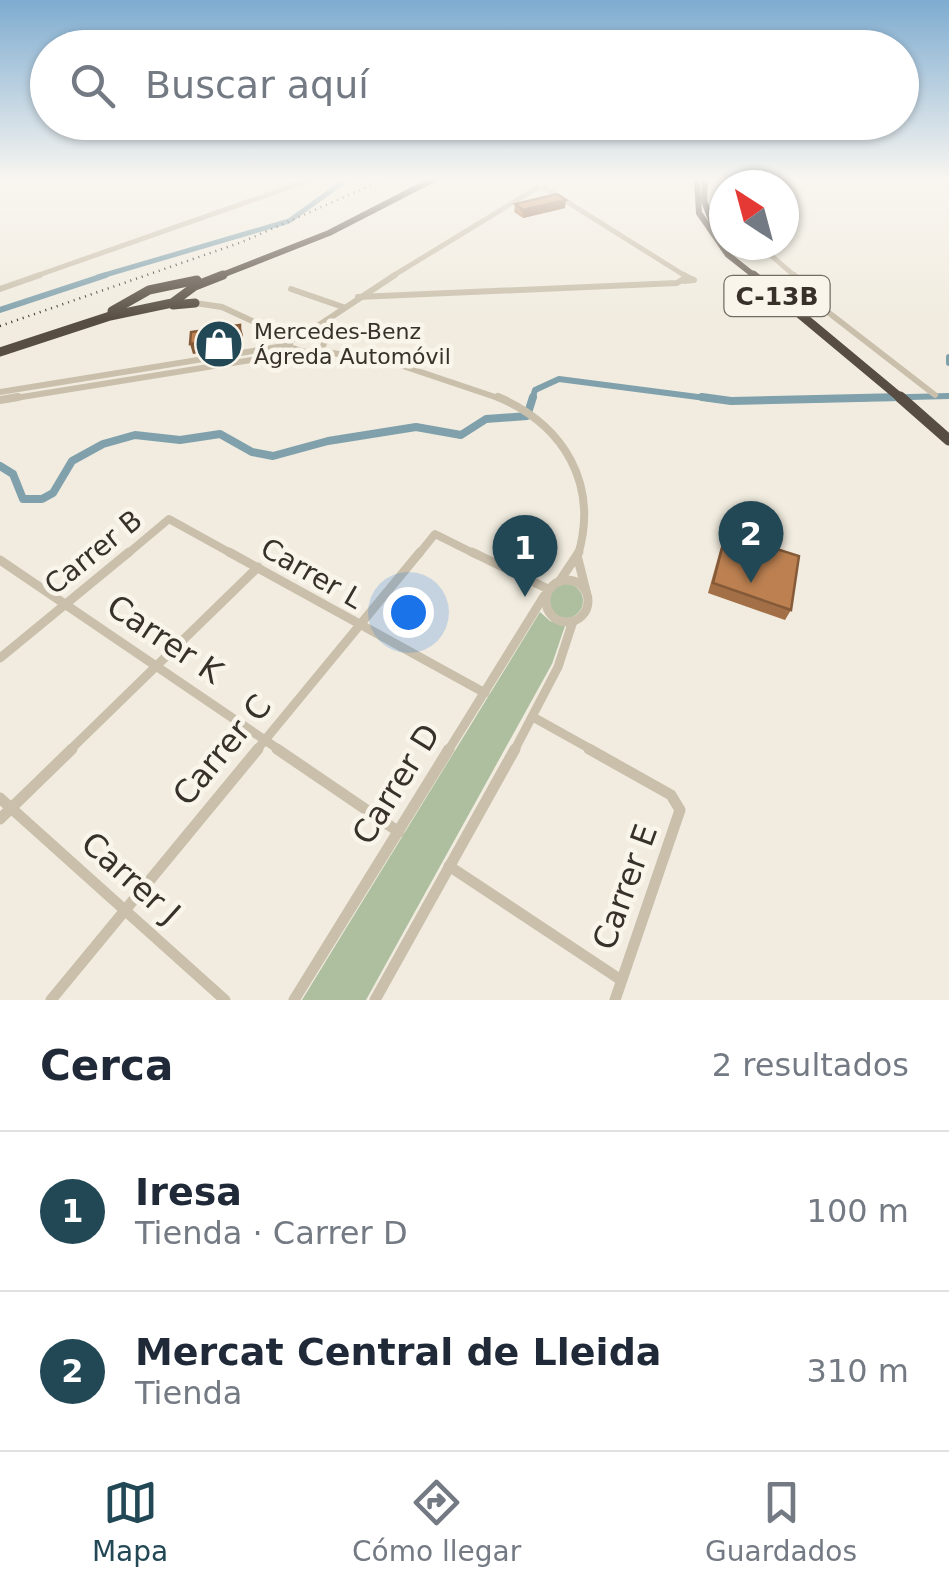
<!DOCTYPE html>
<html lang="es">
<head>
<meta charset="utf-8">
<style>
	body { margin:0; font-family:"DejaVu Sans",sans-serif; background:#f2f2f3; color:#1f2937 }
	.compass { position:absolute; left:709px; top:170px; width:90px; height:90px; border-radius:50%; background:#fff; box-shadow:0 2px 8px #0004; rotate:324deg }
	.you { position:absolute; left:408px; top:612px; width:35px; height:35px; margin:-25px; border:8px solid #fff; border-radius:50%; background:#1a73e8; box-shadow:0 0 0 15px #1a73e833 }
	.badge { display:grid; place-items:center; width:65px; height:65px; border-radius:50%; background:#224856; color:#fff; font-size:32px; font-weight:700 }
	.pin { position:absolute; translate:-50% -82px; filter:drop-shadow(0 2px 5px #0008) }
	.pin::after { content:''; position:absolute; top:52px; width:35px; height:30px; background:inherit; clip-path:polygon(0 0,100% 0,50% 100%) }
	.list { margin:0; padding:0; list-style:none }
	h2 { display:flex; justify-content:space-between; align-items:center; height:130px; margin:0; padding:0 40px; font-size:42px }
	h2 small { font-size:32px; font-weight:400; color:#747a83 }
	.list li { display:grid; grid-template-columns:65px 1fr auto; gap:30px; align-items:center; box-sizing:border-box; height:160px; padding:0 40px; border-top:2px solid #e0e1e3 }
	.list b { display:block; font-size:38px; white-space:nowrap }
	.list p { margin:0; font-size:32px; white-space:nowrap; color:#747a83 }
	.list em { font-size:32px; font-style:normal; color:#747a83 }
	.icon { flex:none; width:55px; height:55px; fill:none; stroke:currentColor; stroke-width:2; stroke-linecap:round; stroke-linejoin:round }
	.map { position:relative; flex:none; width:949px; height:1000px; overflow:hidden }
	.search { position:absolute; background:#fff; box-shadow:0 2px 8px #0004; left:30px; right:30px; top:30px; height:110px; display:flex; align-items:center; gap:25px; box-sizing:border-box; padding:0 35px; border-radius:55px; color:#747a83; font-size:38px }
	.sheet { height:450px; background:#fff }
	nav { display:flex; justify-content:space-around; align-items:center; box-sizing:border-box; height:140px; border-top:2px solid #e0e1e3; background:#fff; font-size:28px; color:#747a83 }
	nav a { display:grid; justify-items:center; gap:5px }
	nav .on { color:#224856 }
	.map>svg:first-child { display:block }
</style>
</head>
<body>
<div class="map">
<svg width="949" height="1000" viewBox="0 0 949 1000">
	<rect width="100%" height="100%" fill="#f1ecdf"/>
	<!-- green -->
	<g fill="#aebfa0">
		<circle cx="566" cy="601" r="17"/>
		<polygon points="540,612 550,621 565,626 552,664 366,1000 302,1000"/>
	</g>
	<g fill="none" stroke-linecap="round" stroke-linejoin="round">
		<!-- canal-far2 -->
		<polyline stroke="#80a1ac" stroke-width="5" points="98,277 289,221 346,180"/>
		<!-- canal-far1 -->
		<g stroke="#80a1ac" stroke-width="6">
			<polyline points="0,310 106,275"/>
			<polyline points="949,357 949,363"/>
			<polyline points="532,400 535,390 559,379 721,400"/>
			<polyline points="793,400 949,396"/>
		</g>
		<!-- canal -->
		<g stroke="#80a1ac" stroke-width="8">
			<polyline points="702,397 731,401 902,397"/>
			<polyline points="0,466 13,474 23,499 42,499 53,493 72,461 103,444 135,435 180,440 220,434 252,452 273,456 328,441 416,427 461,435 486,419 527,416 533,397"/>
		</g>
		<!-- minor-far4 -->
		<g stroke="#c9bfab" stroke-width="5">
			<polyline points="545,188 687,277"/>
			<polyline points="724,222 717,196 729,180"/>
			<polyline points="759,245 796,277"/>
			<polyline points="33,277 310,180"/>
			<polyline points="391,277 537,188"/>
		</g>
		<!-- minor-far3 -->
		<g stroke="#c9bfab" stroke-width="6">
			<polyline points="684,275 687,277"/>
			<polyline points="794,275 824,309 935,395"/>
			<polyline points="0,289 40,275"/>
			<polyline points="291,289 343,307"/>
			<polyline points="358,297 677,283 687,277 694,280 684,281"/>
			<polyline points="195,303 222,307 291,339"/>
			<polyline points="310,331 395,275"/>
			<polygon points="314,331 327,337 322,348 305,352 290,347 290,341 301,333"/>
			<polyline points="316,350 400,365 504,400"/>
			<polyline points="0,392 290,345"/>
			<polyline points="3,400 301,352"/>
		</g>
		<!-- minor-far2 -->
		<g stroke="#c9bfab" stroke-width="8">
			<path d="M 498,397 C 564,425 599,484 578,555"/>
			<polyline points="0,400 18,397"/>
			<polyline points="126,555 169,519 234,555"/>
			<polyline points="418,555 435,534 477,555"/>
		</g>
		<!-- minor-far1 -->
		<g stroke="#c9bfab" stroke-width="9">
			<polyline points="229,552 485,693"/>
			<polyline points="472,552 548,589"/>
			<polyline points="578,559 586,591"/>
			<polyline points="0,560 281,751"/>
			<circle cx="567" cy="601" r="21"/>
			<polyline points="559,582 579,552"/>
			<polyline points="0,658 129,552"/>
			<polyline points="533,717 594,751"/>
			<polyline points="69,751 258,567"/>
			<polyline points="256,751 420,552"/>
			<polyline points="448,751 544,596"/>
			<polyline points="514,751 558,667 573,621"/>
		</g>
		<!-- minor -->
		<g stroke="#c9bfab" stroke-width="11">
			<polyline points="277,749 399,832"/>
			<polyline points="589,749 671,795 680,810 615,1000"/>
			<polyline points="0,798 225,1000"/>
			<polyline points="0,819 72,749"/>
			<polyline points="449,866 621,980"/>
			<polyline points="51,1000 258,749"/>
			<polyline points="294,1000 449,749"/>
			<polyline points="375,1000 515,749"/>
		</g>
		<!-- highway-far2 -->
		<g stroke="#574d42" stroke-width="6">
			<polyline points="697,180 699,213 728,255 756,277"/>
			<polyline points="705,180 704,201 713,225"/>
			<polyline points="217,277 329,233 432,180"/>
		</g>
		<!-- highway-far1 -->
		<g stroke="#574d42" stroke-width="9">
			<polyline points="753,275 903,400"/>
			<polyline points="173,305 195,303"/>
			<polyline points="112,311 149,290 197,280"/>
			<polyline points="0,352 110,316 172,303 195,286 223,275"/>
		</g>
		<!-- highway -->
		<polyline stroke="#574d42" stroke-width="11" points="900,397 949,440"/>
		<!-- rail -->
		<polyline stroke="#37312a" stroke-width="2.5" stroke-dasharray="1 5" stroke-linecap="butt" points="0,326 242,242 383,180"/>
	</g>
	<!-- wall -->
	<g fill="#a36f46">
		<polygon points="515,204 565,208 523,218 514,212"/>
		<polygon points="726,533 791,610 785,620 708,593 722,543"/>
	</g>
	<!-- shaded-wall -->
	<g fill="#845a39">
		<polygon points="566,200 565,208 523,218 523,210"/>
		<polygon points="240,325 243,335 243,346 193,354 190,344"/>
	</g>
	<!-- building -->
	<g fill="#bd8151" stroke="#845a39" stroke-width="2.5">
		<polygon points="557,194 566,200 523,210 515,204"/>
		<polygon points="240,325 240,336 190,344 191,332"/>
		<polygon points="726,533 799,556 791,610 713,583"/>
	</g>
	<!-- sky -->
	<linearGradient id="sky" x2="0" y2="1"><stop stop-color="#7eacd0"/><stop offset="0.56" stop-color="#f9f6f1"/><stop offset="1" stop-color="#f9f6f1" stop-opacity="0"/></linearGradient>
	<rect width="949" height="320" fill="url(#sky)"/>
	<!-- icons -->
	<defs>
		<g id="shop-disc" transform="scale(2.5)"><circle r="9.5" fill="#224856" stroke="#f9f5eb"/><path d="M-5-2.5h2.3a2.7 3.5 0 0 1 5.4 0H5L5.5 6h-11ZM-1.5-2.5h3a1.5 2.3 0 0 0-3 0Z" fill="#fff"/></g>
	</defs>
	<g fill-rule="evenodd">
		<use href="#shop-disc" x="219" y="344"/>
	</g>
	<g text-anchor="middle" stroke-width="9" stroke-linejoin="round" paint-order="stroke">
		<!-- far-poi labels -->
		<g font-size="22" fill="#37312a" stroke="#f9f5eb" text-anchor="start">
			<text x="254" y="339">Mercedes-Benz<tspan x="254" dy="25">Ágreda Automóvil</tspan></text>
		</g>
		<!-- shield labels -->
		<rect fill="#f9f5eb" stroke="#716c64" stroke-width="2.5" x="724.5" y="276" width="105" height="40" rx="8"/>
		<g font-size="25" font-weight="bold" fill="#37312a">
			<text x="777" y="305">C-13B</text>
		</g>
		<!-- street labels -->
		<g font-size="28" fill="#37312a" stroke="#f9f5eb">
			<text transform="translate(93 552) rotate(-39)" y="10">Carrer B</text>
			<text transform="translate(312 573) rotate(30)" y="10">Carrer L</text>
		</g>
		<!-- near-street labels -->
		<g font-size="32" fill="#37312a" stroke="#f9f5eb">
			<text transform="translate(165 639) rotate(34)" y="11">Carrer K</text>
			<text transform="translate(222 750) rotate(-50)" y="11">Carrer C</text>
			<text transform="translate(396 784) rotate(-58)" y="11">Carrer D</text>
			<text transform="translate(131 878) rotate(42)" y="11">Carrer J</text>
			<text transform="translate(625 887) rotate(-70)" y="11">Carrer E</text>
		</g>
	</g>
</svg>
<svg class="compass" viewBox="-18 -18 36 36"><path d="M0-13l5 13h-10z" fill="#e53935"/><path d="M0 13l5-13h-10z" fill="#747a83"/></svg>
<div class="you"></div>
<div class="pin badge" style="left:525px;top:597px">1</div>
<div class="pin badge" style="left:751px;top:583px">2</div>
<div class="search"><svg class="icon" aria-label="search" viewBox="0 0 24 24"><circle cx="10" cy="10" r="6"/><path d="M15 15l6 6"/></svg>Buscar aquí</div>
</div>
<section class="sheet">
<h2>Cerca<small>2 resultados</small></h2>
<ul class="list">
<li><span class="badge">1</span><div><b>Iresa</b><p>Tienda · Carrer D</p></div><em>100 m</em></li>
<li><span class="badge">2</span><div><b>Mercat Central de Lleida</b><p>Tienda</p></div><em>310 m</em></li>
</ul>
</section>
<nav>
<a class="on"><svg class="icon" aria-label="map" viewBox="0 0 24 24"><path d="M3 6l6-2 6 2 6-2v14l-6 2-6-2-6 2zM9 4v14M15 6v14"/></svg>Mapa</a>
<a><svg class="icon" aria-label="directions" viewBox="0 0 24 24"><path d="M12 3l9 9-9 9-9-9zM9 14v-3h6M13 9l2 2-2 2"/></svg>Cómo llegar</a>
<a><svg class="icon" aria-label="saved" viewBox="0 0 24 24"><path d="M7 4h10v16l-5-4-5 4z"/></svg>Guardados</a>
</nav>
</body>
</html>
